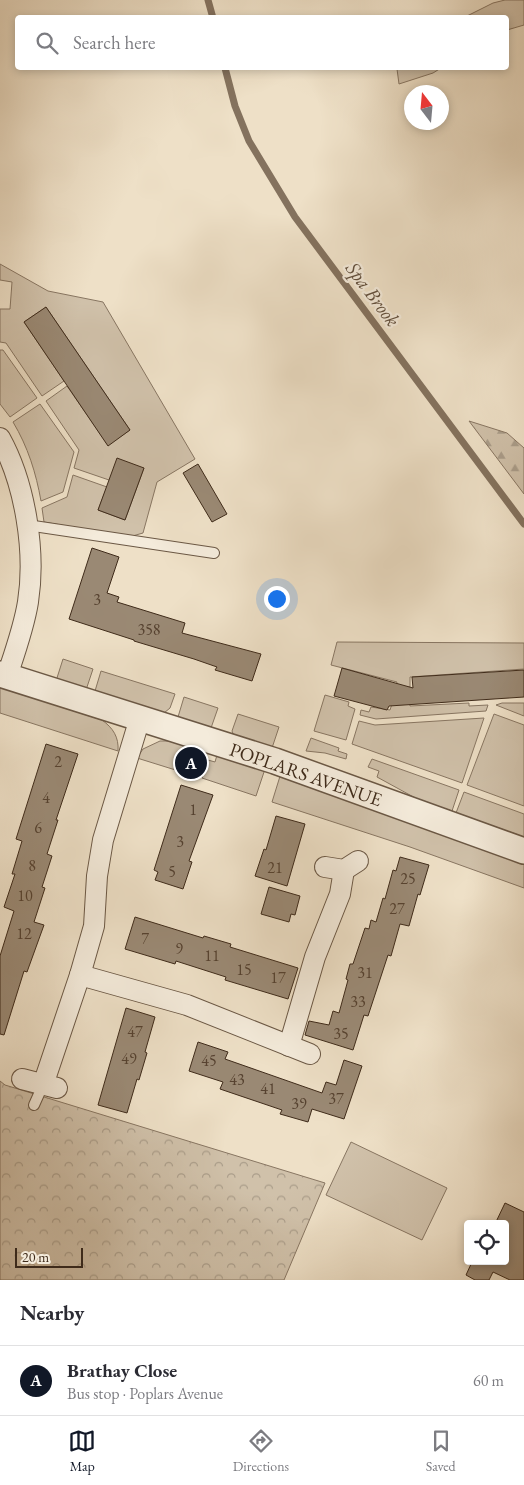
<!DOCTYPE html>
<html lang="en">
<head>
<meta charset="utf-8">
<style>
	body { margin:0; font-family:"EB Garamond",serif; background:#f7f7f7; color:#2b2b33 }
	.controls { position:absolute; right:15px; bottom:15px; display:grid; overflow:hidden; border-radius:5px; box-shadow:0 2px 8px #0003 }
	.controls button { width:45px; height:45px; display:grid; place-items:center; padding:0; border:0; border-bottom:1px solid #e1e1e2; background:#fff; color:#2b2b33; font:25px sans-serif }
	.compass { position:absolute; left:404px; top:85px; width:45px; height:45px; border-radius:50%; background:#fff; box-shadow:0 2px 8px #0003; rotate:344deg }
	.scale { position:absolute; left:15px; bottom:12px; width:68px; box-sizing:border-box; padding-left:5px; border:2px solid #3f2b1a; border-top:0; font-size:14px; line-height:18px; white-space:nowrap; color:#3f2b1a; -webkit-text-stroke:4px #f4ebdb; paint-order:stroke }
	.you { position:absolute; left:276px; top:598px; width:18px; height:18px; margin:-12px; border:4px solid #fff; border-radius:50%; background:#1a73e8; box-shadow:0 0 0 8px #1a73e833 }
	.badge { display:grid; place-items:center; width:32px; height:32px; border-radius:50%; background:#111827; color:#fff; font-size:16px; font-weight:700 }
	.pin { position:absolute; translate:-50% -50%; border:2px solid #fff; box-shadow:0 1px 5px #0006 }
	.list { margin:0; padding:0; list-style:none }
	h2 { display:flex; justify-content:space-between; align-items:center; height:65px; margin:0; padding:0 20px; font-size:21px }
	h2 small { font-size:16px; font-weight:400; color:#7c7c81 }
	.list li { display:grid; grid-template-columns:32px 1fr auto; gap:15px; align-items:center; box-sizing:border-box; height:70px; padding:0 20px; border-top:1px solid #e1e1e2 }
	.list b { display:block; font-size:19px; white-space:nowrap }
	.list p { margin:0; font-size:16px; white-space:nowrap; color:#7c7c81 }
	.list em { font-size:16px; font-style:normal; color:#7c7c81 }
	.icon { flex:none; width:28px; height:28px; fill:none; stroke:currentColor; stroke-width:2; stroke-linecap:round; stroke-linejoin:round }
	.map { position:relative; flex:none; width:524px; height:1280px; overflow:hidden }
	.search { position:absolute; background:#fff; box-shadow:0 2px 8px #0003; left:15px; right:15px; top:15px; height:55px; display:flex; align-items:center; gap:12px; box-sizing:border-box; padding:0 18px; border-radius:5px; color:#7c7c81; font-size:19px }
	.sheet { height:135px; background:#fff }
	nav { display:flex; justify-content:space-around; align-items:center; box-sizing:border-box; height:70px; border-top:1px solid #e1e1e2; background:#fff; font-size:14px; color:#7c7c81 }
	nav a { display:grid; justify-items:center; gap:2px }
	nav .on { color:#111827 }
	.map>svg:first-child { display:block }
</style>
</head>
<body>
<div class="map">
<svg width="524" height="1280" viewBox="0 0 524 1280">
	<defs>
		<pattern id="forest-firs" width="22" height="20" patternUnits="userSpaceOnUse" patternTransform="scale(1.25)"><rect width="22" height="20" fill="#d0c1aa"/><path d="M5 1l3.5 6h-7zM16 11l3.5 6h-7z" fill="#aa9d8a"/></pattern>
		<pattern id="park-crowns" width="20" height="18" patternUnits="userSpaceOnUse" patternTransform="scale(1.25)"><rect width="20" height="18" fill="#d0c1aa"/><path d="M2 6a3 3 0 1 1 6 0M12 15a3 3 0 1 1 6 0" fill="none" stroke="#aa9d8a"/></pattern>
	</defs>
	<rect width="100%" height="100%" fill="#eee0c7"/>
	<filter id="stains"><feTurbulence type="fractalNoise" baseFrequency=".004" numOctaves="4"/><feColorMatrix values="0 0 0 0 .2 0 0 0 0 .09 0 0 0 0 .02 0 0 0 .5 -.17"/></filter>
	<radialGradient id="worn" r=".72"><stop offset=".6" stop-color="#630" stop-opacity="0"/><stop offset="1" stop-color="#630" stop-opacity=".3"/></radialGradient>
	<!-- grass -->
	<g fill="#d0c1aa" stroke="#887662">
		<polygon points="505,0 524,0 524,25 507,30 506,18 465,17 493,3"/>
		<polygon points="400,68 441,68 433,73 399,84 397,69"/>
		<polygon points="0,264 48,291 103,302 195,459 157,482 143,533 129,537 44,522 42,508 67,497 73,475 107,487 98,510 125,520 144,468 109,480 74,468 79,450 46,401 67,386 108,445 130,430 46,307 24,322 64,381 42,396 6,343 0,342 0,309 10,309 12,282 0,280"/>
		<polygon points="0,350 3,350 37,398 10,417 0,404"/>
		<path d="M 40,404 L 74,452 L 63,492 L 41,501 C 36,473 28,447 13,422 Z"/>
		<polygon points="337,642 524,643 524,669 410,677 410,687 395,689 397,682 331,665"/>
		<polygon points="63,659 93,669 86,690 56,681"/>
		<polygon points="101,671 175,694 170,708 164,713 95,691"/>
		<path d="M 0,687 L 102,720 C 113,728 119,737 118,751 L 0,713 Z"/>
		<polygon points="325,695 349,702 348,706 355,709 346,740 314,731"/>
		<polygon points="184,697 218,708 211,728 178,717"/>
		<polygon points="394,698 409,698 410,706 469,703 469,706 488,705 486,711 376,719 360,715 361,710 369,712 371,707 390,710"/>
		<polygon points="502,703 524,703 524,716 496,705"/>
		<polygon points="238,714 279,727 272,748 234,736 232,731"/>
		<polygon points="494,714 524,725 524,806 467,785"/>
		<polygon points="484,718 462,783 352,744 359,721 375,725"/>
		<polygon points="311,738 339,748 338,751 347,754 346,759 325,753 306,751"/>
		<polygon points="160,741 170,741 186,746 182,766 199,771 198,777 137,758 143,749"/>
		<polygon points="217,755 265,769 256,796 202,778 208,760 215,762"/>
		<polygon points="372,759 459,790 452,811 419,800 377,777 379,771 368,767"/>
		<polygon points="281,773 524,864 524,888 410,847 272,802"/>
		<polygon points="464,792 524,814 524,837 456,813"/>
		<polygon points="351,1142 447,1188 422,1240 326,1195"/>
	</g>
	<!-- forest -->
	<polygon fill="url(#forest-firs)" stroke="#887662" points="469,421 507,433 524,448 524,494"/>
	<!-- park -->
	<polygon fill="url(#park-crowns)" stroke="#887662" points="0,1081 5,1085 325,1183 284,1280 0,1280"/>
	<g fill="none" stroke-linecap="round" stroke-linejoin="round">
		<!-- stream -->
		<g stroke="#84725e" stroke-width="7">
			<polyline points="208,0 213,18"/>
			<polyline points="225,68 235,106 249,141 295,217 524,524"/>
		</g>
	</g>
	<!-- building -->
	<g fill="#9a8974" stroke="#3f2b1a">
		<polygon points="46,307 130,430 108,446 24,322"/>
		<polygon points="117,458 144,468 125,520 98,510"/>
		<polygon points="198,464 227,514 212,522 183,473"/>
		<polygon points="92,548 119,557 107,593 119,597 117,602 185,623 182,633 261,654 252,681 215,670 217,667 194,659 134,641 134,640 69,619"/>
		<polygon points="342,668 413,688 412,677 524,670 524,697 389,706 387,710 334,696"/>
		<polygon points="46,744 78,754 56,820 58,820 47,854 52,856 42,887 45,888 34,922 44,925 27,972 24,971 4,1035 0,1034 0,956 14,911 4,907 15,874 12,874 22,841 16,839"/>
		<polygon points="181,785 213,795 189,861 192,862 183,889 155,880 158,872 154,870"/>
		<polygon points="276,816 305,824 287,886 255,876 264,849 266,850"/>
		<polygon points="400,857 429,865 420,895 418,894 409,926 400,924 391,956 388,955 368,1016 364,1015 353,1050 305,1035 309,1021 329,1025 333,1011 339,1013 348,980 346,979 350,964 353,964 365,928 369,929 371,920 376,922 383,898 385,899 393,870 396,871"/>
		<polygon points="269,887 300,896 295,915 291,914 289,922 261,914"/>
		<polygon points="135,917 203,938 204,936 231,944 230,947 298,968 288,999 225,980 226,977 176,961 175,964 125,949"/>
		<polygon points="126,1008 155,1017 145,1052 147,1053 139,1080 137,1079 127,1113 98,1105"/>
		<polygon points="198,1042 228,1052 225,1059 322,1093 326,1082 336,1085 344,1060 362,1066 344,1119 312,1109 308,1122 280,1114 282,1110 220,1089 223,1082 189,1071"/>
		<polygon points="505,1203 524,1212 524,1280 510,1280 493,1272 489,1280 475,1280 466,1275 472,1262 470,1261 505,1261 505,1224 495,1224"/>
	</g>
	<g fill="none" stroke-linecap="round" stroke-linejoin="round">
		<!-- service casing -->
		<g stroke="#6b5845" stroke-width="12">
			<g id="service">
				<polyline points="27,525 214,553"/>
				<polyline points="34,1105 43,1085"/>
			</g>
		</g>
		<!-- minor casing -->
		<g stroke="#6b5845" stroke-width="22">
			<g id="minor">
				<path d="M 0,438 C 25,483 36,551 28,602 C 24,627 15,652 7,676"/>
				<polyline points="325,867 344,870 358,861"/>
				<polyline points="80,975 187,1005 310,1054"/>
				<polyline points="289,1046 315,957 340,894 344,870"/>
				<polyline points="22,1079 57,1088"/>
				<polyline points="43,1085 80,975 94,926 97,876 103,840 140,718"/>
			</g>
		</g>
		<!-- tertiary casing -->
		<g stroke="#6b5845" stroke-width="28">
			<polyline id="tertiary" points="0,674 275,761 524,851"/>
		</g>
		<!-- service -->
		<use href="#service" stroke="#f4ebdb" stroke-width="10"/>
		<!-- minor -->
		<use href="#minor" stroke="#f4ebdb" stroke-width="20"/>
		<!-- tertiary -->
		<use href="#tertiary" stroke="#f4ebdb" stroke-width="25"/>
	</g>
	<g text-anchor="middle" stroke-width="4.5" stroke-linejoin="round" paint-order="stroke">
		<!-- number labels -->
		<g font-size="16" fill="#564230">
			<text x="97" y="605">3</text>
			<text x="149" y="635">358</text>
			<text x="58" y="767">2</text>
			<text x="46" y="803">4</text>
			<text x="193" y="815">1</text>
			<text x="38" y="833">6</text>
			<text x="180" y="847">3</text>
			<text x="32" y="871">8</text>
			<text x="275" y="873">21</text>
			<text x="172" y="877">5</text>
			<text x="408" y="884">25</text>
			<text x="25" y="901">10</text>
			<text x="397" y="914">27</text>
			<text x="24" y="939">12</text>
			<text x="145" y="944">7</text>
			<text x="179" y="954">9</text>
			<text x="212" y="961">11</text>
			<text x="244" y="975">15</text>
			<text x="365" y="978">31</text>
			<text x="278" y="983">17</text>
			<text x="358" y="1007">33</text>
			<text x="135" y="1037">47</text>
			<text x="341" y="1039">35</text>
			<text x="129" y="1064">49</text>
			<text x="209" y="1066">45</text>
			<text x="237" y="1085">43</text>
			<text x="268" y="1094">41</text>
			<text x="336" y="1104">37</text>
			<text x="299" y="1109">39</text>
		</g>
		<!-- street labels -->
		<g font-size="19" fill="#3f2b1a" stroke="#f4ebdb">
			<text transform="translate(306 774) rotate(19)" y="7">POPLARS AVENUE</text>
		</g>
		<!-- water labels -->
		<g font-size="20" font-style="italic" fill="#624f3c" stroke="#f4ebdb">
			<text transform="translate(373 294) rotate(53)" y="7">Spa Brook</text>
		</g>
	</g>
	<rect width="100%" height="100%" filter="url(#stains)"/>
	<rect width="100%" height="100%" fill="url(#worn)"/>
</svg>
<div class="controls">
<button><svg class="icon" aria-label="locate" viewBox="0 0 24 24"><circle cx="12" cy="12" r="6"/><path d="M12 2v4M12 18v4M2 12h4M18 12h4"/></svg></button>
</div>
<svg class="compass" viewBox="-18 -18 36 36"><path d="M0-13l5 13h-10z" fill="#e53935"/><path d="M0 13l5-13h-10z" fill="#7c7c81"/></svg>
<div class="scale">20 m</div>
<div class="you"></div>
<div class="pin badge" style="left:191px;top:763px">A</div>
<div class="search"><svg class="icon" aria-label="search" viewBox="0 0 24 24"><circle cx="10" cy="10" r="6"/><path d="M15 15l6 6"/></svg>Search here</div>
</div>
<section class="sheet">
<h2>Nearby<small></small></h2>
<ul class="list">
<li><span class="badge">A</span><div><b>Brathay Close</b><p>Bus stop · Poplars Avenue</p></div><em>60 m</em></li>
</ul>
</section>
<nav>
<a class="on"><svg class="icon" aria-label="map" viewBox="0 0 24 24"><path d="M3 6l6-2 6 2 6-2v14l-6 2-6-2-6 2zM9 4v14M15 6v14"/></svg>Map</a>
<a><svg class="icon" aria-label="directions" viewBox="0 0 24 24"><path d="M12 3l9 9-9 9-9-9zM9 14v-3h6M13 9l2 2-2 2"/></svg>Directions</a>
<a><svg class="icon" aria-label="saved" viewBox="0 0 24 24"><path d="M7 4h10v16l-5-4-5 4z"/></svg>Saved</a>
</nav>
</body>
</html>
